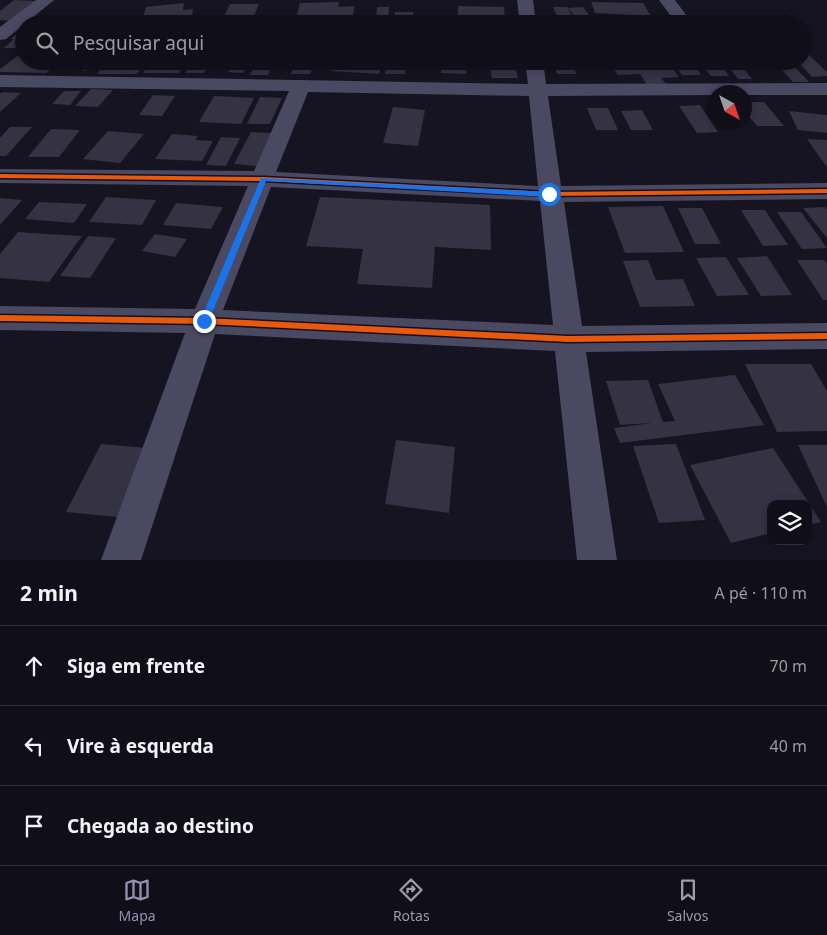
<!DOCTYPE html>
<html lang="pt">
<head>
<meta charset="utf-8">
<style>
	body { margin:0; font-family:"Noto Sans",sans-serif; background:#1e1d26; color:#f1f3f6 }
	.controls { position:absolute; right:15px; bottom:15px; display:grid; overflow:hidden; border-radius:10px; box-shadow:0 2px 8px #0003 }
	.controls button { width:45px; height:45px; display:grid; place-items:center; padding:0; border:0; border-bottom:1px solid #302f38; background:#100f19; color:#f1f3f6; font:25px sans-serif }
	.compass { position:absolute; left:707px; top:85px; width:45px; height:45px; border-radius:50%; background:#100f19; box-shadow:0 2px 8px #0003; rotate:140deg }
	.stop { position:absolute; width:15px; height:15px; margin:-11px; border:4px solid #1a73e8; border-radius:50%; background:#fff }
	.stop.end { background:#1a73e8; border-color:#fff; box-shadow:0 1px 5px #0008 }
	.list { margin:0; padding:0; list-style:none }
	h2 { display:flex; justify-content:space-between; align-items:center; height:65px; margin:0; padding:0 20px; font-size:21px }
	h2 small { font-size:16px; font-weight:400; color:#9c9ca2 }
	.list li { display:grid; grid-template-columns:32px 1fr auto; gap:15px; align-items:center; box-sizing:border-box; height:80px; padding:0 20px; border-top:1px solid #302f38 }
	.list b { display:block; font-size:19px; white-space:nowrap }
	.list em { font-size:16px; font-style:normal; color:#9c9ca2 }
	.icon { flex:none; width:28px; height:28px; fill:none; stroke:currentColor; stroke-width:2; stroke-linecap:round; stroke-linejoin:round }
	.map { position:relative; flex:none; width:827px; height:560px; overflow:hidden }
	.search { position:absolute; background:#100f19; box-shadow:0 2px 8px #0003; left:15px; right:15px; top:15px; height:55px; display:flex; align-items:center; gap:12px; box-sizing:border-box; padding:0 18px; border-radius:28px; color:#9c9ca2; font-size:19px }
	.sheet { height:305px; background:#100f19 }
	nav { display:flex; justify-content:space-around; align-items:center; box-sizing:border-box; height:70px; border-top:1px solid #302f38; background:#100f19; font-size:14px; color:#9c9ca2 }
	nav a { display:grid; justify-items:center; gap:2px }
	nav .on { color:#9591b1 }
	.map>svg:first-child { display:block }
</style>
</head>
<body>
<div class="map">
<svg width="827" height="560" viewBox="0 0 827 560">
	<rect width="100%" height="100%" fill="#161421"/>
	<!-- building -->
	<g fill="#343243">
		<polygon points="14,0 35,1 10,21 0,20 0,11"/>
		<polygon points="339,2 338,7 354,6 353,17 296,18 300,3"/>
		<polygon points="591,2 643,3 651,16 595,13"/>
		<polygon points="184,3 183,10 193,9 191,23 141,24 146,7"/>
		<polygon points="230,4 259,4 251,23 221,23"/>
		<polygon points="458,6 504,7 505,18 494,18 495,24 457,24"/>
		<polygon points="377,7 389,7 388,22 376,22"/>
		<polygon points="553,7 567,7 576,23 560,23"/>
		<polygon points="583,7 596,24 580,24 568,8"/>
		<rect x="395" y="12" width="18" height="12"/>
		<polygon points="726,16 736,24 719,24 710,17"/>
		<polygon points="751,16 757,21 737,23 731,18"/>
		<polygon points="605,17 633,17 637,24 609,24"/>
		<polygon points="335,20 355,20 354,24 334,24"/>
		<polygon points="24,27 24,48 4,48 14,39 11,39"/>
		<polygon points="19,55 24,55 24,61 61,61 46,73 0,72 0,69"/>
		<polygon points="803,55 809,55 827,72 827,76 812,77 797,61 803,61"/>
		<polygon points="70,61 100,61 86,71 63,66"/>
		<polygon points="107,61 145,61 137,74 97,74"/>
		<polygon points="152,61 187,61 179,73 143,73"/>
		<polygon points="193,61 211,61 204,73 185,73"/>
		<polygon points="235,61 250,61 243,73 228,72"/>
		<polygon points="257,61 274,61 268,75 250,75"/>
		<polygon points="296,61 316,61 310,74 291,74"/>
		<polygon points="336,61 383,61 379,74 331,71"/>
		<polygon points="387,61 406,61 405,74 385,74"/>
		<polygon points="407,61 423,61 426,69 410,70"/>
		<polygon points="441,61 466,61 466,74 441,73"/>
		<polygon points="489,61 514,61 518,78 492,78"/>
		<polygon points="553,61 572,61 576,74 557,74"/>
		<polygon points="608,61 667,61 679,77 661,78 666,84 647,85 640,74 618,75"/>
		<polygon points="672,61 692,61 701,75 682,75"/>
		<polygon points="699,61 717,61 729,76 711,76"/>
		<polygon points="724,61 737,61 752,79 738,79"/>
		<polygon points="745,61 767,61 773,69 751,69"/>
		<polygon points="775,62 790,62 809,82 793,82"/>
		<polygon points="91,89 113,90 98,107 75,106"/>
		<polygon points="64,91 81,91 70,105 52,104"/>
		<polygon points="2,92 21,93 0,112 0,94"/>
		<polygon points="153,95 175,96 162,116 139,115"/>
		<polygon points="214,96 237,97 254,98 241,124 199,122"/>
		<polygon points="260,97 282,98 270,124 247,124"/>
		<polygon points="744,102 764,102 784,126 757,126 744,111"/>
		<polygon points="700,105 718,132 697,133 679,106"/>
		<polygon points="393,107 425,110 418,146 383,143"/>
		<polygon points="587,108 608,108 618,130 596,130"/>
		<polygon points="642,110 653,130 631,130 621,111"/>
		<polygon points="789,111 827,115 827,133 798,130"/>
		<polygon points="10,127 32,127 6,156 0,156 0,138"/>
		<polygon points="51,129 80,130 59,157 28,157"/>
		<polygon points="108,131 144,134 120,163 83,159"/>
		<polygon points="251,132 272,133 256,166 234,164"/>
		<polygon points="172,134 198,136 195,140 213,141 202,161 155,159"/>
		<polygon points="221,137 240,138 226,166 206,165"/>
		<polygon points="807,139 827,140 827,167 821,159"/>
		<polygon points="106,197 156,200 142,225 89,222"/>
		<polygon points="320,197 490,205 491,250 435,247 432,288 357,284 363,249 306,246"/>
		<polygon points="0,198 22,200 0,225"/>
		<polygon points="39,202 87,204 74,223 25,219"/>
		<polygon points="176,203 223,207 211,229 163,225"/>
		<polygon points="663,206 684,252 625,253 608,207"/>
		<polygon points="825,207 827,210 827,238 803,208"/>
		<polygon points="678,208 702,208 721,244 695,244"/>
		<polygon points="741,210 765,210 788,245 763,246"/>
		<polygon points="777,212 801,212 827,248 802,249"/>
		<polygon points="18,232 47,234 82,236 49,282 0,278 0,254"/>
		<polygon points="155,234 187,239 175,257 142,251"/>
		<polygon points="88,236 116,238 90,278 60,276"/>
		<polygon points="767,256 792,295 761,296 737,258"/>
		<polygon points="726,257 749,295 717,296 696,258"/>
		<polygon points="648,260 656,280 683,279 695,306 640,307 623,261"/>
		<polygon points="797,260 824,260 827,263 827,300 823,300"/>
		<polygon points="745,364 811,364 827,391 827,431 777,432"/>
		<polygon points="735,375 764,425 620,443 614,428 652,423 620,425 606,381 648,380 663,422 675,421 658,384"/>
		<polygon points="396,440 455,447 449,513 385,504"/>
		<polygon points="101,444 147,448 117,517 66,512"/>
		<polygon points="676,444 705,520 659,523 633,446"/>
		<polygon points="798,445 827,445 827,507"/>
		<polygon points="773,448 821,522 808,525 808,504 771,504 771,533 731,543 690,465"/>
	</g>
	<g fill="none" stroke-linecap="round" stroke-linejoin="round">
		<!-- minor -->
		<g fill="#4a4962" fill-rule="evenodd">
			<polygon points="36,0 54,0 6,39 0,40 0,27"/>
			<polygon points="517,0 533,0 536,24 520,24"/>
			<polygon points="659,0 675,0 693,24 677,24"/>
			<path d="M 525,61 L 543,61 L 546,84 L 827,83 L 827,95 L 744,95 L 744,92 L 714,92 L 714,95 L 548,96 L 561,186 L 827,183 L 827,199 L 564,202 L 582,326 L 827,323 L 827,349 L 586,352 L 617,560 L 577,560 L 555,351 L 215,334 L 141,560 L 101,560 L 185,333 L 0,330 L 0,306 L 195,309 L 248,186 L 0,183 L 0,169 L 254,171 L 289,91 L 0,87 L 0,75 L 528,84 ZM 308,92 L 529,96 L 538,186 L 276,172 ZM 271,187 L 540,201 L 553,325 L 223,310 Z"/>
		</g>
		<!-- cycleway casing -->
		<g stroke="#130f26" stroke-width="3">
			<g id="cycleway">
				<polygon points="0,174 264,177 549,192 827,189 827,193 549,196 264,181 0,178"/>
				<polygon points="0,315 204,318 568,336 827,333 827,339 568,342 204,324 0,321"/>
			</g>
		</g>
		<!-- cycleway -->
		<use href="#cycleway" fill="#e8590c" fill-rule="evenodd"/>
	</g>
	<!-- route -->
	<polygon fill="#1a73e8" points="261,178 549,192 553,194 549,197 266,181 209,321 207,324 201,324 200,321"/>
</svg>
<div class="controls">
<button><svg class="icon" aria-label="layers" viewBox="0 0 24 24"><path d="M12 4l9 5-9 5-9-5zM3 14l9 5 9-5"/></svg></button>
</div>
<svg class="compass" viewBox="-18 -18 36 36"><path d="M0-13l5 13h-10z" fill="#e53935"/><path d="M0 13l5-13h-10z" fill="#9c9ca2"/></svg>
<div class="stop" style="left:549px;top:194px"></div>
<div class="stop end" style="left:204px;top:321px"></div>
<div class="search"><svg class="icon" aria-label="search" viewBox="0 0 24 24"><circle cx="10" cy="10" r="6"/><path d="M15 15l6 6"/></svg>Pesquisar aqui</div>
</div>
<section class="sheet">
<h2>2 min<small>A pé · 110 m</small></h2>
<ul class="list">
<li><svg class="icon" aria-label="ahead" viewBox="0 0 24 24"><path d="M12 20V5M6 11l6-6 6 6"/></svg><div><b>Siga em frente</b></div><em>70 m</em></li>
<li><svg class="icon" aria-label="left" viewBox="0 0 24 24"><path d="M17 20v-9H6M10 6l-5 5 5 5"/></svg><div><b>Vire à esquerda</b></div><em>40 m</em></li>
<li><svg class="icon" aria-label="arrive" viewBox="0 0 24 24"><path d="M6 21V4h12l-3 4 3 4H6"/></svg><div><b>Chegada ao destino</b></div></li>
</ul>
</section>
<nav>
<a class="on"><svg class="icon" aria-label="map" viewBox="0 0 24 24"><path d="M3 6l6-2 6 2 6-2v14l-6 2-6-2-6 2zM9 4v14M15 6v14"/></svg>Mapa</a>
<a><svg class="icon" aria-label="directions" viewBox="0 0 24 24"><path d="M12 3l9 9-9 9-9-9zM9 14v-3h6M13 9l2 2-2 2"/></svg>Rotas</a>
<a><svg class="icon" aria-label="saved" viewBox="0 0 24 24"><path d="M7 4h10v16l-5-4-5 4z"/></svg>Salvos</a>
</nav>
</body>
</html>
